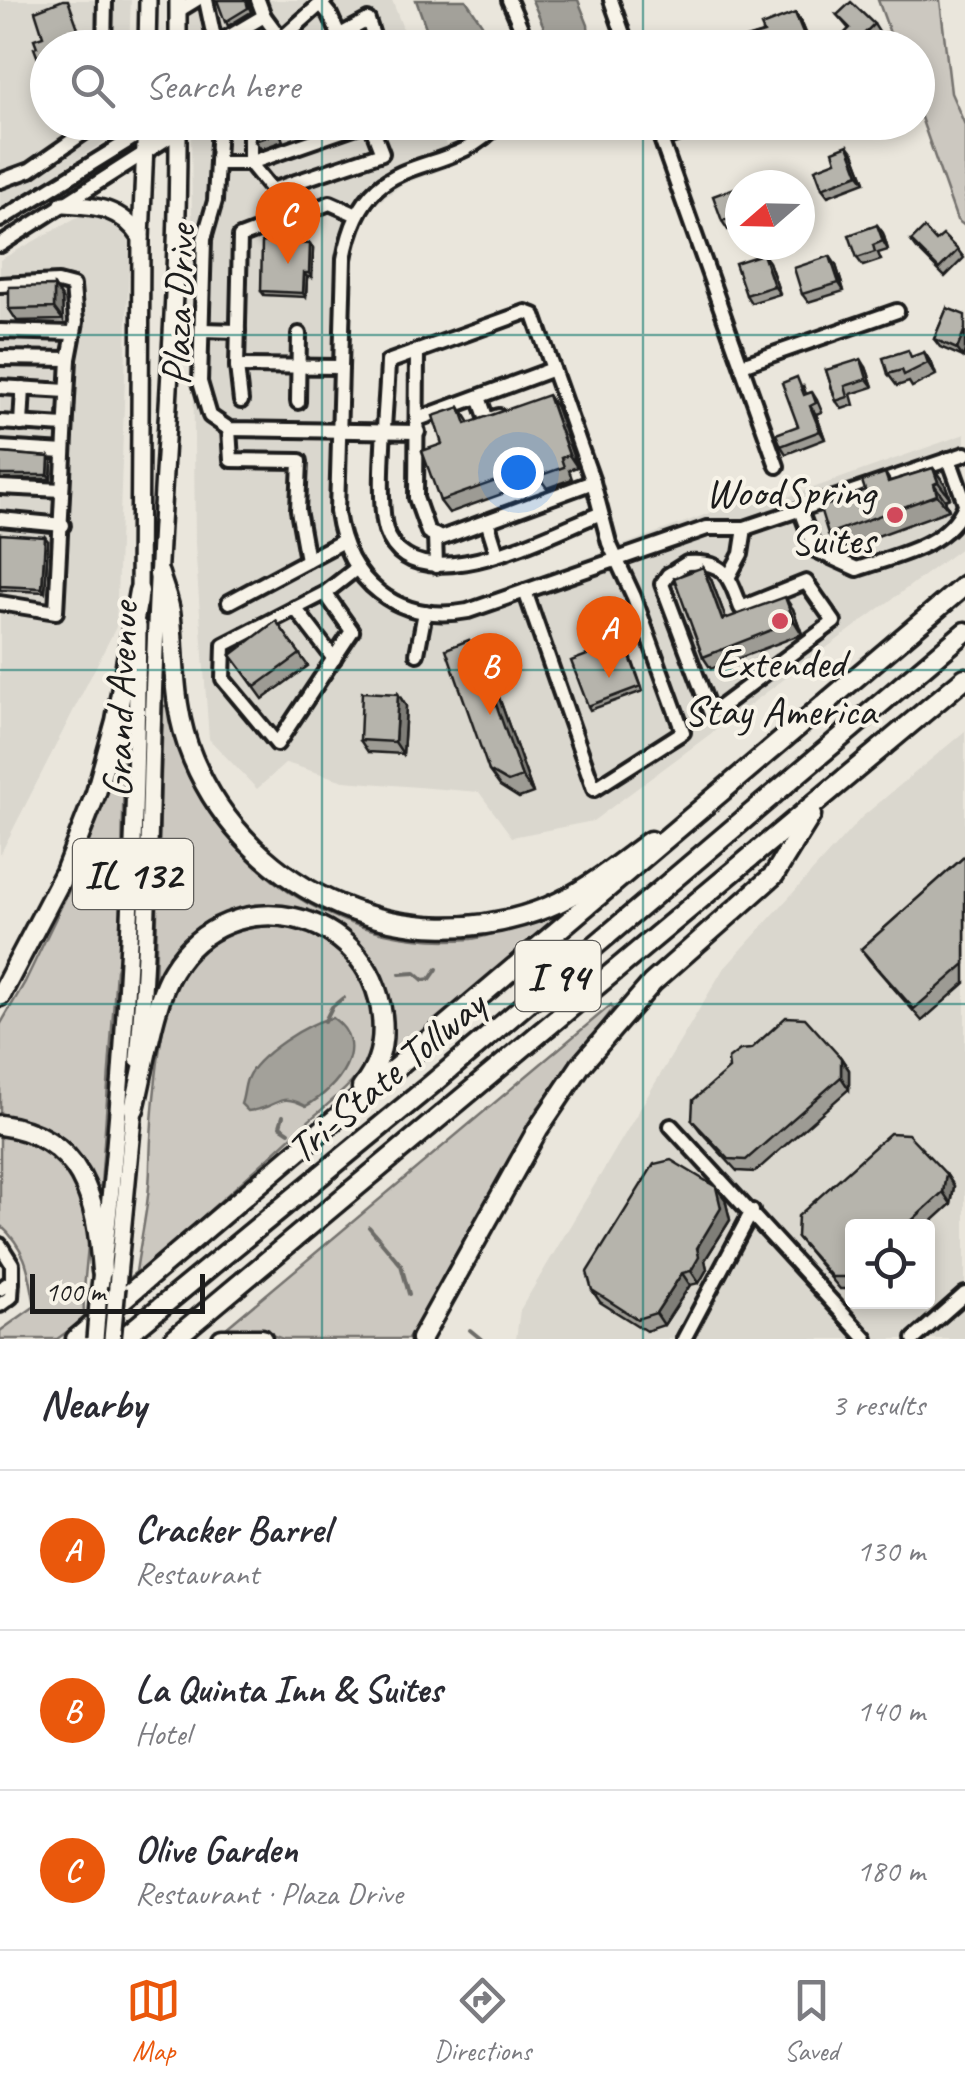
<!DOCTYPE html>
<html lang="en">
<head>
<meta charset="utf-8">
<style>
	body { margin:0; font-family:Caveat,sans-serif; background:#f7f7f7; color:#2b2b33 }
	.controls { position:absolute; right:30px; bottom:30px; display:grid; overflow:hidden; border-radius:10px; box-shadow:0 5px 15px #0003 }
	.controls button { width:90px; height:90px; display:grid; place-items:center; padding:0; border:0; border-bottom:2px solid #e1e1e2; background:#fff; color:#2b2b33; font:50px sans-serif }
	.compass { position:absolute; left:725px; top:170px; width:90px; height:90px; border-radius:50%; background:#fff; box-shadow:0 5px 15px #0003; rotate:250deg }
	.scale { position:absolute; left:30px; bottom:25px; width:175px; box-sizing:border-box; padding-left:10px; border:5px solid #1c1c1c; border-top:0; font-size:28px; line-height:35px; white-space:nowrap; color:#1c1c1c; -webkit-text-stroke:8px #f7f3e8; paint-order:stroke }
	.you { position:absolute; left:518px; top:472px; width:35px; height:35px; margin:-25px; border:8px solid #fff; border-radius:50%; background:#1a73e8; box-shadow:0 0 0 15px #1a73e833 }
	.badge { display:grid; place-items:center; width:65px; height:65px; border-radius:50%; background:#ea580c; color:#fff; font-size:32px; font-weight:700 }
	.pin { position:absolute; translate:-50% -82px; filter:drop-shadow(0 2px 5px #0008) }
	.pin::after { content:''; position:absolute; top:52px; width:35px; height:30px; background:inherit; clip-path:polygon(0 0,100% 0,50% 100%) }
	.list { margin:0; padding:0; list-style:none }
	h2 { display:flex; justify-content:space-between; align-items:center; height:130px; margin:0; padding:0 40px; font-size:42px }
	h2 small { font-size:32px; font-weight:400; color:#7c7c81 }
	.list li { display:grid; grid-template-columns:65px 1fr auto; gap:30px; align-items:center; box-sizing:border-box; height:160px; padding:0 40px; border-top:2px solid #e1e1e2 }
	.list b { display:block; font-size:38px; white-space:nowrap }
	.list p { margin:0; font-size:32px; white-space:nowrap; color:#7c7c81 }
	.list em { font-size:32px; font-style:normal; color:#7c7c81 }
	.icon { flex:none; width:55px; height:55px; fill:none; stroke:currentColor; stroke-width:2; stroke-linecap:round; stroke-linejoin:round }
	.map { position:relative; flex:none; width:965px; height:1339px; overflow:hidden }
	.search { position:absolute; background:#fff; box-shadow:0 5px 15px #0003; left:30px; right:30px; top:30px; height:110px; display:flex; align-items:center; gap:25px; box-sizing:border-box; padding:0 35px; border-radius:55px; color:#7c7c81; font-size:38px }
	.sheet { height:610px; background:#fff }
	nav { display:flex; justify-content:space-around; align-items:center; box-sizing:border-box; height:140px; border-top:2px solid #e1e1e2; background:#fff; font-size:28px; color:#7c7c81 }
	nav a { display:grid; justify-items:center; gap:5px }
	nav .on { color:#ea580c }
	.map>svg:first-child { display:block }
</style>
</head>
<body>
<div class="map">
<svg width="965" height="1339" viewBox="0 0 965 1339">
	<rect width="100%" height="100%" fill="#eae6dc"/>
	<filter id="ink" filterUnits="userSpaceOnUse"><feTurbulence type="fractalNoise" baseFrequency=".01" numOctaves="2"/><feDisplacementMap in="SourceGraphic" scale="20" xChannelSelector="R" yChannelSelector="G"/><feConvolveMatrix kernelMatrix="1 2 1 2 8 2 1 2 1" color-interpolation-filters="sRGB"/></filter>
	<g filter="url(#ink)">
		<!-- built -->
		<g fill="#dad7ce" fill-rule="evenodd">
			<polygon points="0,0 131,0 129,47 48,48 48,122 127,123 122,130 0,211"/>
			<polygon points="189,0 392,0 410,47 189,48"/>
			<polygon points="191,123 438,123 453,166 403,184 374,206 360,225 351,265 346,522 362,567 398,599 456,606 740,502 765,505 965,434 965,545 593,821 512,837 479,792 344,781 286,763 257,789 209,739 195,544"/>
			<polygon points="93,212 105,215 126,229 130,237 116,627 0,855 0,260 81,215"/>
			<path d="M 965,731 L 965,1339 L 516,1339 L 520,1310 L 722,971 L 862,817 ZM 852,1226 L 928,1226 L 928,1302 L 852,1302 Z"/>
		</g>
		<!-- green -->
		<g fill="#ccc8c0" stroke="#74726e" stroke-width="2.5">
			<polygon points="878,0 940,0 951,93 965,125 965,226 957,220 918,109 918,48 895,47"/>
			<path d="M 163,706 L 168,706 C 174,731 179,756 190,779 C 243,885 353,949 471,939 C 498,936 537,916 559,918 L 388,1062 C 400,987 371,930 296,910 C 275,904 248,903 227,912 C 206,922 185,938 170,960 C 164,968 161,979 155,985 Z"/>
			<path d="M 125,717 L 120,956 L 116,970 L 101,1186 L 97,1186 C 76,1148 44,1120 0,1116 L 0,1025 L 25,982 L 74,880 L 98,812 Z"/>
			<path d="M 265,925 C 302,926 337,939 357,972 C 373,999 380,1038 363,1067 C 353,1086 320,1110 303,1126 C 230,1194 155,1260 78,1324 L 57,1339 L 0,1339 L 0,1331 L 35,1306 C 29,1272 27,1249 0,1225 L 0,1135 C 46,1139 89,1183 89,1230 C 88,1258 82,1288 84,1315 L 136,1272 C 141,1237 150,1200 150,1164 C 151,1123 158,1026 174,988 C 190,950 227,931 265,925 Z"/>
			<polygon points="611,1005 613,1009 537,1109 408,1339 283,1339 260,1331 225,1329"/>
		</g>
		<!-- water -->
		<g fill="#a3a19a" stroke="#6d6c68" stroke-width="2.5">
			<polygon points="416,0 466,0 482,24 492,47 433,47"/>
			<polygon points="532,0 578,0 588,25 590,47 547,47 543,25"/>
			<path d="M 333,1018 C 372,1046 337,1089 306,1106 C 276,1090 280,1109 248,1111 L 241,1104 C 244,1096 244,1087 247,1079 C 255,1057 310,1020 333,1018 Z"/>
		</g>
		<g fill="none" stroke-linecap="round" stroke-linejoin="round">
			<!-- stream -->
			<g stroke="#6d6c68" stroke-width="4">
				<polyline points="400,974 415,973 423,980 430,979 437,969"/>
				<polyline points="325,1021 332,1007 343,998"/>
				<polyline points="283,1116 280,1126 289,1132"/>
				<polyline points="369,1227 401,1265 409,1294"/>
				<polyline points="470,1330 481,1339"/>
			</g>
			<!-- minor casing -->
			<g stroke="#1c1c1c" stroke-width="20">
				<g id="minor">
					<polyline points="206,0 213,33 220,42 264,16"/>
					<polyline points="258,0 264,16 281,39"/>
					<polyline points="509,0 521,28 524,48"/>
					<polyline points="611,0 628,48"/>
					<polyline points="321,4 330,15 345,48"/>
					<polyline points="178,11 196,0"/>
					<polyline points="340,35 368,20 377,48"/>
					<polyline points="104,48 105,0"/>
					<polyline points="271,48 325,0"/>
					<polyline points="219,122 215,201 204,239 200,382 210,416 229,429 418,432"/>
					<polyline points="250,122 250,163 272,190 382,153 370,122"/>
					<path d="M 500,122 C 445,186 365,140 344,259 L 337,512 C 347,582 397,624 468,611 L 707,528 L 745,528 L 965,454"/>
					<polyline points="655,122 777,466"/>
					<polyline points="661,139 713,122"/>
					<polyline points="217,163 250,163 368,122"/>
					<polyline points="0,181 30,170 99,122"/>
					<polyline points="0,220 159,122"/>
					<polyline points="0,245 193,122"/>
					<polyline points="0,285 58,282 73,286 76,322 69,359 56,612 0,603"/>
					<polyline points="202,330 238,331"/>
					<polyline points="0,331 73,333"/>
					<polyline points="417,351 416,498 428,532 441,538 593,482"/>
					<polyline points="0,358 69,359"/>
					<polyline points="742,365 897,311"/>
					<polyline points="237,366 341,367"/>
					<polyline points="0,387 67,391"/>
					<polyline points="479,397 487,420 499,416"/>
					<polyline points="241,401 237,366 240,237 330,203 357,215"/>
					<polyline points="298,402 299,334"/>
					<polyline points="418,419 553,369"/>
					<polyline points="0,422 65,426"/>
					<polyline points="21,424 23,388"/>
					<polyline points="229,429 231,460 300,461 298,510 307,560"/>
					<polyline points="0,448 64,452"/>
					<polyline points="949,459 965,503"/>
					<polyline points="0,487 62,490"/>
					<path d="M 800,510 L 815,550 L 857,569 C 897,555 947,547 965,505"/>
					<polyline points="0,519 63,525"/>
					<polyline points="487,521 497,553"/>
					<polyline points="435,535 436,566"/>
					<path d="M 687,563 C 725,560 729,576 741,608 L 806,582 L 834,622 L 711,714 L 662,584 L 668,575 Z"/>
					<polyline points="729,576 741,554 745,528"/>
					<path d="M 525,591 L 594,789 L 683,732 L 634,597 L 609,543 L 593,482 L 534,315 L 526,312 L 388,362 C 387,401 376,497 386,530 C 412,608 550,533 599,514"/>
					<polyline points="325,593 352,631 277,744 223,679 224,645 325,593 357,568"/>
					<polyline points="229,602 343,541"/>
					<polyline points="295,608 334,659"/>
					<polyline points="417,654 425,612"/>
					<polyline points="671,1126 866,1339"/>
					<polyline points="0,1245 12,1264 12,1281 0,1289"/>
					<polyline points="0,1305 11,1297 12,1281"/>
					<polyline points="684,1339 752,1211"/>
					<polyline points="914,1339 965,1294"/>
				</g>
			</g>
			<!-- major casing -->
			<g stroke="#1c1c1c" stroke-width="22">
				<g id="major">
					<polyline points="147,48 148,0"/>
					<polyline points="178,48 178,0"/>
					<path d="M 63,204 C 96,206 121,207 141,238"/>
					<polyline points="139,603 141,238 146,122"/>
					<path d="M 138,1059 C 150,924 149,787 155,651 C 161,475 179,299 178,122"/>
					<polyline points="117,1287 135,1097"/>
					<path d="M 98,1303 C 127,1078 135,853 138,626"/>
				</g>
			</g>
			<!-- highway casing -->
			<g stroke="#1c1c1c" stroke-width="25">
				<g id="highway">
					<path d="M 159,574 C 163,588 170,603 171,618 C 175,667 173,712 193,759 C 251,896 409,963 548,907 C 585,892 618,864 650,841"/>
					<polyline points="0,996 65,872 96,793 116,721 139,591"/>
					<path d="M 134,1109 C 144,1071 153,1002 173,970 C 230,878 370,908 382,1016 C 385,1043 379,1067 362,1088"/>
					<path d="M 0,1125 C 83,1136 97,1200 102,1271"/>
					<polyline points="76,1339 965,585"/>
					<polyline points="122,1339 432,1084 965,632"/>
					<polyline points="174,1339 965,678"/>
					<polyline points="222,1339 262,1339"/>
					<polyline points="421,1339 538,1129 581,1065 652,983 774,875 811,815"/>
				</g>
			</g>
			<!-- minor -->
			<use href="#minor" stroke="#f7f3e8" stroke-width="12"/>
			<!-- major -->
			<use href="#major" stroke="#f7f3e8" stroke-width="15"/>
			<!-- highway -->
			<use href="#highway" stroke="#f7f3e8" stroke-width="18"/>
			<!-- major-bridge casing -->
			<g stroke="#1c1c1c" stroke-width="22" stroke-linecap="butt">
				<g id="major-bridge">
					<polyline points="95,1339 98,1303"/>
					<polyline points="112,1339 117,1287"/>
				</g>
			</g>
			<!-- major-bridge -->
			<use href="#major-bridge" stroke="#f7f3e8" stroke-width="15"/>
		</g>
		<!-- wall -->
		<g fill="#9d9b94" stroke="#1c1c1c" stroke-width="2.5">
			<polygon points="217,0 247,0 251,12 228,26"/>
			<polygon points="837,15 874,24 879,32 864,48 857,48 845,33 849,29"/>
			<polygon points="801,21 810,43 796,48 713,48"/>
			<polygon points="257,122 299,122 279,130 283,141 261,149 255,141"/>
			<polygon points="854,153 865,182 828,196 822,188"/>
			<polygon points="740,186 740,225 728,230 722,221"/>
			<polygon points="877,225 883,233 888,250 878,253 881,260 863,266 857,258"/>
			<polygon points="911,241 936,241 958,250 964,258 945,277 917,249"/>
			<polygon points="310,244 313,248 312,277 307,277 306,297 264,295 261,291"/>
			<polygon points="763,254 769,262 780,294 751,303 746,295"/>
			<polygon points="836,265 844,291 808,302 802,294"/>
			<polygon points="54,286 62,298 63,320 17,321 9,309"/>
			<polygon points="947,308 963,357 940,347 934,339"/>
			<polygon points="924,352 932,364 936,375 912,387 909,382 897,386 888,374"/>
			<polygon points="866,367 873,387 851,394 854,405 842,409 836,401 826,370"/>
			<polygon points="803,385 806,394 812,392 817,400 822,412 816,414 825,439 786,454 781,446 798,426"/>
			<polygon points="460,407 470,423 556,407 577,467 569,470 572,479 547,488 541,480 449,513 440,501 442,444"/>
			<polygon points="0,453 49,457 52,461 51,479 0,479"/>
			<polygon points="933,468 945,484 950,498 945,500 949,510 839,550 828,534 865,490 885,473 890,481"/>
			<polygon points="0,534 48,541 45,592 0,590"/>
			<polygon points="703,567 711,579 726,619 793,609 802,634 711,669 703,657"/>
			<polygon points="276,621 308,666 263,699 231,655"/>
			<polygon points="472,645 486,661 533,793 519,798 500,786 489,771"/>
			<polygon points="627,645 643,691 590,710 588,706"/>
			<polygon points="398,694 406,706 403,754 368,752 360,740"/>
			<polygon points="965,856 965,983 922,1021 870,961 861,949"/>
			<polygon points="841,1058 849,1070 849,1089 755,1172 737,1171 701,1132 692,1120"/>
			<polygon points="946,1174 954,1186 951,1204 927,1226 852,1226 852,1289 840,1289 797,1237"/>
			<polygon points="716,1187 725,1199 730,1220 705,1260 707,1269 699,1283 690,1285 664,1325 646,1331 600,1302 592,1290"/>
		</g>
		<!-- shaded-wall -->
		<g fill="#7f7e78" stroke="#1c1c1c" stroke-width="2.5">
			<polygon points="795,13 801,21 810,43 804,35"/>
			<polygon points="848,145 854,153 865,182 859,174"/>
			<polygon points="877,225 883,233 888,250 883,241"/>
			<polygon points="310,244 313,248 312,277 309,273"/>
			<polygon points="763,254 769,262 780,294 774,286"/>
			<polygon points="830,256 836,265 844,291 839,283"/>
			<polygon points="304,273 307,277 306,297 303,293"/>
			<polygon points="54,286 62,298 63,320 54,308"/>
			<polygon points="965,329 965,351 963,357 957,349"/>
			<polygon points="924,352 932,364 936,375 928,363"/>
			<polygon points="861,359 866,367 873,387 867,379"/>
			<polygon points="548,395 556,407 577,467 569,455"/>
			<polygon points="810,406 816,414 825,439 820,431"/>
			<polygon points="49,457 52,461 51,479 48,475"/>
			<polygon points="933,468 945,484 950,498 938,482"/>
			<polygon points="934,484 945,500 949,510 937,495"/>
			<polygon points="45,537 48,541 45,592 42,588"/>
			<polygon points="703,567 711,579 731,632 722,620"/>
			<polygon points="785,597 793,609 802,634 794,621"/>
			<polygon points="469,640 478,653 475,645 486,661 533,793 522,777"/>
			<polygon points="398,694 406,706 403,754 395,742"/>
			<polygon points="841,1058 849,1070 849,1089 841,1077"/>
			<polygon points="946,1174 954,1186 951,1204 943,1192"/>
			<polygon points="716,1187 725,1199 730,1220 705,1260 707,1269 699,1283 691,1271"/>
			<polygon points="682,1273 690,1285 664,1325 656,1313"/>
		</g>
		<!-- building -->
		<g fill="#b6b4ac" stroke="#1c1c1c" stroke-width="2.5">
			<polygon points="63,0 68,0 85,48 48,48 48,85 34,48 37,47 34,39 43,36 35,11"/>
			<polygon points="217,0 246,0 248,8 225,22"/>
			<polygon points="851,2 874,24 855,43 845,33 850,28 837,15"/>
			<polygon points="795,13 804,35 764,48 713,48 764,33 761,26"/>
			<polygon points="257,122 273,122 277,133 255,141"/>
			<polygon points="848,145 859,174 822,188 815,169 836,161 833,151"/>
			<polygon points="740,186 740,215 722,221 713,196"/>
			<polygon points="877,225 883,241 873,245 875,252 857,258 849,235"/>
			<polygon points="924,228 936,241 943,235 958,250 939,269 911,241"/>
			<polygon points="262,242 310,244 309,273 304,273 303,293 261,291"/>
			<polygon points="763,254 774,286 746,295 735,263"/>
			<polygon points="830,256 839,283 802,294 794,268"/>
			<polygon points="54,286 54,308 9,309 9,287"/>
			<polygon points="947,308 965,315 965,329 957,349 934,339"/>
			<polygon points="908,350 911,357 924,352 928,363 904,375 902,370 888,374 883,358"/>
			<polygon points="861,359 867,379 845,386 848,397 836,401 826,370"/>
			<polygon points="797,377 804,395 812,392 816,403 810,406 820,431 781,446 776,434 798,426 782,383"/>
			<polygon points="548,395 569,455 561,458 564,467 539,476 535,467 440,501 422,451 442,444 433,416 460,407 466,424"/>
			<polygon points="0,453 49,457 48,475 0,475"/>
			<polygon points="933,468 938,482 934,484 937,495 828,534 820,508 865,490 862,481 885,473 888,482"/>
			<polygon points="0,534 45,537 42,588 0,586"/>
			<polygon points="703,567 722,620 785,597 794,621 703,657 674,578"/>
			<polygon points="276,621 300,654 255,687 231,655"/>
			<polygon points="469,640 471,646 475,645 522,777 508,782 489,771 446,649"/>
			<polygon points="624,641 641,686 588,706 571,661"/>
			<polygon points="362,692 398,694 395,742 360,740"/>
			<polygon points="965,856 965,964 914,1009 861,949"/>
			<polygon points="786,1017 805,1018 841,1058 841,1077 746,1160 729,1159 692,1120 693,1100 729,1069 728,1059 740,1050 751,1049"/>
			<polygon points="890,1133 908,1134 946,1174 943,1192 908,1224 908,1226 852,1226 852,1274 850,1277 832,1277 797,1237 798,1216"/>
			<polygon points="671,1160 716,1187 721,1208 697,1248 699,1257 691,1271 682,1273 656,1313 637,1319 592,1290 587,1272 654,1164"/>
		</g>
	</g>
	<!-- grid -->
	<path fill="none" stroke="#0f766e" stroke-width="2.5" stroke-opacity="0.55" d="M 322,0 L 322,48M 643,0 L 643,48M 322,122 L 322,1339M 643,122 L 643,1339M 0,335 L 965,335M 0,670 L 965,670M 0,1004 L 965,1004"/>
	<!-- markers -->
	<g fill="#d1495b" stroke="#f7f3e8" stroke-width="4">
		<circle cx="895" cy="515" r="10"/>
		<circle cx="780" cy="621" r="10"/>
	</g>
	<g text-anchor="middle" stroke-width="8" stroke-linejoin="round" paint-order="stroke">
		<!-- shield labels -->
		<g fill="#f7f3e8" stroke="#5e5c59" stroke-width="2.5">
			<rect x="73" y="839" width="120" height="70" rx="8"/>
			<rect x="515.5" y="941" width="85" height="70" rx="8"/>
		</g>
		<g font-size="40" font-weight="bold" fill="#1c1c1c">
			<text x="133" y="888">IL 132</text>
			<text x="558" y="990">I 94</text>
		</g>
		<!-- street labels -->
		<g font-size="42" fill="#1c1c1c" stroke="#f7f3e8">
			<text transform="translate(177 305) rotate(-88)" y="15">Plaza Drive</text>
			<text transform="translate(119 700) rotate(-88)" y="15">Grand Avenue</text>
			<text transform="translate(385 1076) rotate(-40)" y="15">Tri-State Tollway</text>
		</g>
		<!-- poi labels -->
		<g font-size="42" fill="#1c1c1c" stroke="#f7f3e8" text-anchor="end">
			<text x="875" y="506">WoodSpring<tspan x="875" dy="48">Suites</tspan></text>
			<text x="780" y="677" text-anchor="middle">Extended<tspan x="780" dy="48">Stay America</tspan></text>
		</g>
	</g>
</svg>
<div class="controls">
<button><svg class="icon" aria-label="locate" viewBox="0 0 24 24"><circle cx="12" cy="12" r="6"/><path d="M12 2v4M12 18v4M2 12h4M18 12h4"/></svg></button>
</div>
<svg class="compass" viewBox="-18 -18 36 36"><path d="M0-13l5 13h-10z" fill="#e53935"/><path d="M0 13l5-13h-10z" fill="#7c7c81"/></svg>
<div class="scale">100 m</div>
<div class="you"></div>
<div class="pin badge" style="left:609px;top:678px">A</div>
<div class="pin badge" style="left:490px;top:715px">B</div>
<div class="pin badge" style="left:288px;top:264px">C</div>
<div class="search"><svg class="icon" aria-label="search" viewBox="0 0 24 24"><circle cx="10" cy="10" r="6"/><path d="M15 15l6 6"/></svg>Search here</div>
</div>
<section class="sheet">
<h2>Nearby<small>3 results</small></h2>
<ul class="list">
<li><span class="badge">A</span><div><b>Cracker Barrel</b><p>Restaurant</p></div><em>130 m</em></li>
<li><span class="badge">B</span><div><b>La Quinta Inn &amp; Suites</b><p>Hotel</p></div><em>140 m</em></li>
<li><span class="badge">C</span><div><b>Olive Garden</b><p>Restaurant · Plaza Drive</p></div><em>180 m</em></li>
</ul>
</section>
<nav>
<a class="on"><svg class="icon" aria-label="map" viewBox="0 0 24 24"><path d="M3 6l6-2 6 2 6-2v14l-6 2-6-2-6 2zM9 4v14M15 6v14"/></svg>Map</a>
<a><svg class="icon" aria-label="directions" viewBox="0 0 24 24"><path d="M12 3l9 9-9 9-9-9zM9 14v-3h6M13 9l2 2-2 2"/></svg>Directions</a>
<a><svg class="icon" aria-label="saved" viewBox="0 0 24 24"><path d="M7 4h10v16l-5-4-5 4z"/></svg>Saved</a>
</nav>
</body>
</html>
